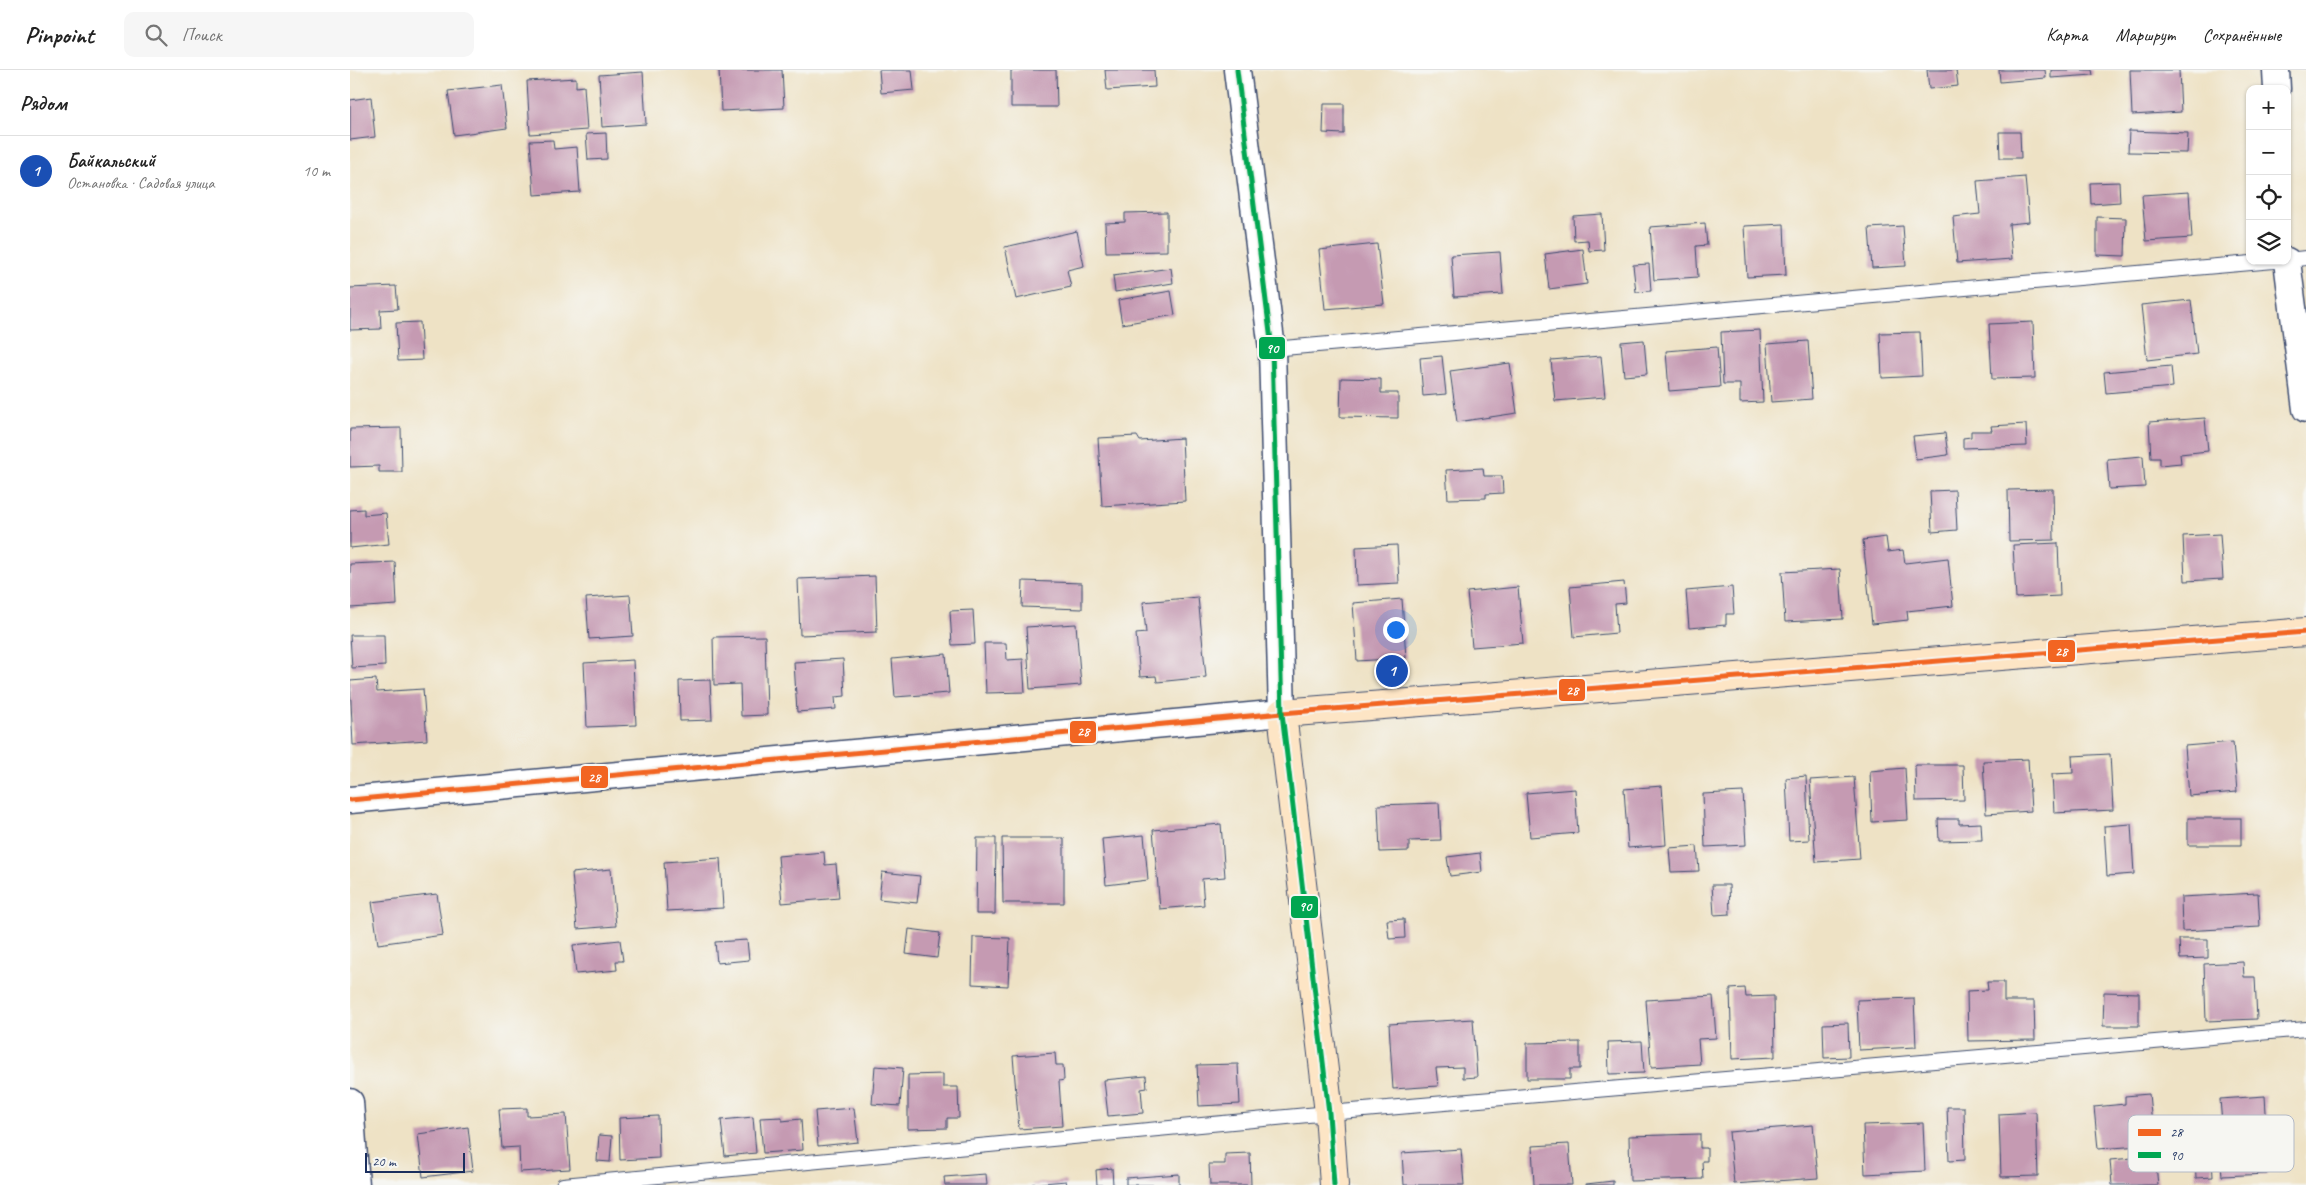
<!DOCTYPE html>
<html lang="ru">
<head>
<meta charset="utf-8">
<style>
	body { margin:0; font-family:Caveat,sans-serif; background:#f6f6f6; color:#222 }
	.controls { position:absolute; right:15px; top:15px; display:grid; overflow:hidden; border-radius:10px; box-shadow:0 1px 4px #0004 }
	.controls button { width:45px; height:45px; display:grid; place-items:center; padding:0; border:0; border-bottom:1px solid #e0e0e0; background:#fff; color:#222; font:25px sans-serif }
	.scale { position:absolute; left:15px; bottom:12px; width:100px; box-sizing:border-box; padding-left:5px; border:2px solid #1b2f5e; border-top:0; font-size:14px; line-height:18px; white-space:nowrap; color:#1b2f5e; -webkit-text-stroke:4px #f6f6f2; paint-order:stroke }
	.you { position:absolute; left:1045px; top:559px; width:18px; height:18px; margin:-12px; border:4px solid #fff; border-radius:50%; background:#1a73e8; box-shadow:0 0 0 8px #1a73e833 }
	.badge { display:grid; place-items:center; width:32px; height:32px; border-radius:50%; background:#0f766e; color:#fff; font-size:16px; font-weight:700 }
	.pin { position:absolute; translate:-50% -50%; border:2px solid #fff; box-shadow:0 1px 5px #0006 }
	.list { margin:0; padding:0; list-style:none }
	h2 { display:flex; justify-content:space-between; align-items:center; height:65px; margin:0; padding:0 20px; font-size:21px }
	h2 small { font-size:16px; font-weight:400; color:#767676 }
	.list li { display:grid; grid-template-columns:32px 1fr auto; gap:15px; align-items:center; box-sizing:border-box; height:70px; padding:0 20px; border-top:1px solid #e0e0e0 }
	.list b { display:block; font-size:19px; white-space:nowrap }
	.list p { margin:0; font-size:16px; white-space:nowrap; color:#767676 }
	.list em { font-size:16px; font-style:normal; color:#767676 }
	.icon { flex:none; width:28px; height:28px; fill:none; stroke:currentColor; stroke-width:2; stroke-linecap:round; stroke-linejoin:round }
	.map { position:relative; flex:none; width:1956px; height:1115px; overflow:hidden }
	header { display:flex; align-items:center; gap:30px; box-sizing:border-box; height:70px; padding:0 25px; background:#fff; border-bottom:1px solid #e0e0e0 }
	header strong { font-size:24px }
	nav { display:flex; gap:28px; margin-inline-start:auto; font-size:18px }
	.search { width:350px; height:45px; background:#f6f6f6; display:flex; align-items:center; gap:12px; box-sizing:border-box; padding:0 18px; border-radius:10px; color:#767676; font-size:19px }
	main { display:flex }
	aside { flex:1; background:#fff }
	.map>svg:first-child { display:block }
</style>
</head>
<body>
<header>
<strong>Pinpoint</strong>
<div class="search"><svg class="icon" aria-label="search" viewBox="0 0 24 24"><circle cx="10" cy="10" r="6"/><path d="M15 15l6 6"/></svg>Поиск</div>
<nav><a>Карта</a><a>Маршрут</a><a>Сохранённые</a></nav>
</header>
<main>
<aside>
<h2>Рядом<small></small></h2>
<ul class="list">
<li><span class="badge" style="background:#1a4fb4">1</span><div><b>Байкальский</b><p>Остановка · Садовая улица</p></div><em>10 m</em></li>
</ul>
</aside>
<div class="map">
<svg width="1956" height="1115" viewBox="0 0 1956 1115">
	<rect width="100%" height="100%" fill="#f6f6f2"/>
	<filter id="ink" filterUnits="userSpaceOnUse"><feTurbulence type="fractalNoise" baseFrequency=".02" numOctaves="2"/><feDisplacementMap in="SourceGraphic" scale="10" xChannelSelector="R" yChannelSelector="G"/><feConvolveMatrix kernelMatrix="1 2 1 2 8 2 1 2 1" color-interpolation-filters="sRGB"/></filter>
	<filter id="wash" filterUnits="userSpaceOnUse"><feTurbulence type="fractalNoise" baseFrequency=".0096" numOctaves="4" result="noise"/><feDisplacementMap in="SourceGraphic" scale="20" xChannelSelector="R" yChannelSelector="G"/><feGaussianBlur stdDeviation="1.12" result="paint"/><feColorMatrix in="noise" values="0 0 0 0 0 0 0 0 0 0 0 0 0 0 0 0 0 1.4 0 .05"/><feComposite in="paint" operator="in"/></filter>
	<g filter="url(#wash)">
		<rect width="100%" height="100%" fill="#eee2c5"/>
		<g id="blocks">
			<!-- building -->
			<g fill="#c59ab2">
				<polygon points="369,0 432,0 434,38 371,41"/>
				<polygon points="529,0 562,0 564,20 531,23"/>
				<polygon points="661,0 706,0 707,37 661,37"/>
				<polygon points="755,0 804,0 805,17 757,20"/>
				<polygon points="1577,0 1606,0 1608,16 1579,19"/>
				<polygon points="1649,0 1695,0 1696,8 1650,12"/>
				<polygon points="1701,0 1742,0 1743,5 1701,8"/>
				<polygon points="1780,0 1829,0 1831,42 1782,45"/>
				<polygon points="293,2 296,54 252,57 249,5"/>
				<polygon points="226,8 226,17 234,16 237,60 180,64 177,11"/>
				<polygon points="152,15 157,58 104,65 98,21"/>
				<polygon points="21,27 25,67 0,70 0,30"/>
				<polygon points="974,34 994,34 994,64 973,63"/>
				<polygon points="1779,61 1838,63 1837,83 1778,82"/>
				<polygon points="1649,62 1670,62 1671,88 1650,88"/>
				<polygon points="256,63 257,89 238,90 236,64"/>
				<polygon points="203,70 204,79 227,77 230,122 184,125 180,71"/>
				<polygon points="1675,107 1679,152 1659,154 1662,189 1607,193 1603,147 1630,144 1627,111"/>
				<polygon points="1769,112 1770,132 1741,134 1740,113"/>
				<polygon points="1839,122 1842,168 1796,171 1792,125"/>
				<polygon points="817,142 817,181 756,182 755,153 775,152 775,143"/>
				<polygon points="1252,144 1254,180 1239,181 1238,170 1224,171 1223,146"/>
				<polygon points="1747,147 1776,148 1775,186 1747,185"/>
				<polygon points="1355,153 1357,175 1346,176 1348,207 1304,210 1300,157"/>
				<polygon points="1434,154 1436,205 1397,207 1394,156"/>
				<polygon points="1553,156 1556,196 1522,198 1519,158"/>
				<polygon points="727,161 734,196 717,200 721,217 666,229 655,177"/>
				<polygon points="1027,174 1034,234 975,239 969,180"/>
				<polygon points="1233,179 1237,214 1199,219 1195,184"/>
				<polygon points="1150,182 1153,224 1104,227 1101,185"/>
				<polygon points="1299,194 1301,221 1286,222 1283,195"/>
				<polygon points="821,198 823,213 765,222 763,206"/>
				<polygon points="46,216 48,239 30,240 31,259 0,260 0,218"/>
				<polygon points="821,221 825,245 772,254 768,230"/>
				<polygon points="1841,230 1847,284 1797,290 1791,235"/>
				<polygon points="70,252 72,290 48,291 46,253"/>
				<polygon points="1683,252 1685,308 1642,309 1639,254"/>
				<polygon points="1410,260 1413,332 1390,333 1390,314 1373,314 1371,262"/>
				<polygon points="1570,262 1572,306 1532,308 1530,263"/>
				<polygon points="1294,270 1297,304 1274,306 1271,272"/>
				<polygon points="1458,271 1462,329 1421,332 1417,274"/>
				<polygon points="1367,277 1370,317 1319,321 1316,281"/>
				<polygon points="1092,286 1096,324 1073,326 1070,288"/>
				<polygon points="1251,286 1255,327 1205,331 1201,290"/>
				<polygon points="1160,293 1167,343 1107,352 1100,301"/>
				<polygon points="1821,296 1823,317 1756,323 1754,302"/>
				<polygon points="991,308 1031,309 1031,323 1048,323 1048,348 990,347"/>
				<polygon points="1855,348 1858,381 1830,384 1831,393 1810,395 1810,388 1801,388 1799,352"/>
				<polygon points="1676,354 1677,376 1613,378 1613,368 1621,367 1621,361 1642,361 1641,356"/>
				<polygon points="51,358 52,402 29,402 29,396 0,397 0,359"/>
				<polygon points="1595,363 1598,385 1566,389 1563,366"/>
				<polygon points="787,366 790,371 832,368 835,431 752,436 748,368"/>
				<polygon points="1793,386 1795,417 1759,419 1757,389"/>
				<polygon points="1133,398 1134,406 1152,406 1153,423 1136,424 1136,428 1098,429 1096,400"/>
				<polygon points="1703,419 1704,470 1659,471 1658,420"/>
				<polygon points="1605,420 1607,460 1582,462 1580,421"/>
				<polygon points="14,439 14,445 36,443 39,474 0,478 0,440"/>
				<polygon points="1870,464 1873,509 1835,511 1833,466"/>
				<polygon points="1536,467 1538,482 1553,480 1555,493 1598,488 1603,536 1557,541 1558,550 1522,554 1513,470"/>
				<polygon points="1708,473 1710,526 1666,528 1663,475"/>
				<polygon points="1047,475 1049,513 1007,515 1006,477"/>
				<polygon points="45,492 47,535 0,538 0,494"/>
				<polygon points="1490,499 1493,549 1435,552 1432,502"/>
				<polygon points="525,506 527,562 450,565 448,509"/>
				<polygon points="673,511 732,513 732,539 672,537"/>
				<polygon points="1274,512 1276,533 1265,534 1267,563 1224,567 1220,517"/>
				<polygon points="1168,517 1173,573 1122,577 1117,522"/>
				<polygon points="1382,517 1384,544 1376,544 1376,555 1339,558 1336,521"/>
				<polygon points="280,525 283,566 239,569 236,528"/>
				<polygon points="848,527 856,607 807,612 806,606 790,607 786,564 796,563 793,532"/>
				<polygon points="1052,529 1056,588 1007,591 1003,533"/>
				<polygon points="623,540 625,574 602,575 600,541"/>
				<polygon points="726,554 731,615 680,619 676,557"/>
				<polygon points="0,565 34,565 35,596 2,598"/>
				<polygon points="415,566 417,645 391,646 390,614 364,615 363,567"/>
				<polygon points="634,573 656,573 657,590 673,589 675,622 636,623"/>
				<polygon points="596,584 599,623 545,627 542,589"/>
				<polygon points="493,589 495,626 485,627 486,639 447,642 444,592"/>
				<polygon points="283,590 286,655 237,657 234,593"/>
				<polygon points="26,609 27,622 73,619 77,670 3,675 0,611"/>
				<polygon points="360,610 362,650 330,651 329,611"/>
				<polygon points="1883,672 1887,722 1839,726 1835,676"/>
				<polygon points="1760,684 1763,740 1704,743 1702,704 1723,703 1722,686"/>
				<polygon points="1678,689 1681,741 1636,744 1633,691"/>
				<polygon points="1565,695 1613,695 1614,730 1566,731"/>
				<polygon points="1555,698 1558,750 1522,752 1520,701"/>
				<polygon points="1456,706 1459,770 1439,771 1436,708"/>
				<polygon points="1504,707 1510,789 1466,792 1460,710"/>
				<polygon points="1312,716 1316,775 1278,778 1274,719"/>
				<polygon points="1225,719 1228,763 1180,767 1176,723"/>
				<polygon points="1393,722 1396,775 1355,777 1353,724"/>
				<polygon points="1089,733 1091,770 1059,771 1059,781 1030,782 1028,735"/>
				<rect x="1838" y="748" width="53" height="27"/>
				<polygon points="1588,749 1609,749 1609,754 1631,753 1632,770 1589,771"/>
				<polygon points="871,754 875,807 852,809 854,835 810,839 803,760"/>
				<polygon points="1781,754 1784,804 1757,806 1754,756"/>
				<polygon points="794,765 798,810 756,815 752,769"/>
				<polygon points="627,768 646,768 645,844 626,844"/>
				<polygon points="652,768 714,768 714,833 653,833"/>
				<polygon points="1347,776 1349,801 1321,802 1319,778"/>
				<polygon points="474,782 475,795 486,794 489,828 432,833 428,786"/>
				<polygon points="1130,783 1132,802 1100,806 1097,787"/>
				<polygon points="370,788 373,838 317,841 314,792"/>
				<polygon points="261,799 266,856 227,859 222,803"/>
				<polygon points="532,802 570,806 567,833 529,829"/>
				<polygon points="1362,815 1379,815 1380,844 1364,845"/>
				<polygon points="1908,823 1910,857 1832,861 1831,827"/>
				<polygon points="87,824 93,865 28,874 22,832"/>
				<polygon points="1054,849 1055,868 1039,869 1037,850"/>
				<polygon points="559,859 590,863 587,888 556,884"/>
				<polygon points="623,867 660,868 658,916 622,914"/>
				<polygon points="1829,869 1858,869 1858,888 1830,889"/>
				<polygon points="270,870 273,891 266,891 267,900 226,904 223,875"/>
				<polygon points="397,870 399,890 367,893 365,872"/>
				<polygon points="1893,892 1894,907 1905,907 1907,949 1856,951 1854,894"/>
				<polygon points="1637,912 1654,912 1654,931 1684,931 1685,970 1618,971 1617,921 1638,920"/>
				<polygon points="1395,918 1396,927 1424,926 1425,987 1382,989 1380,919"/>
				<polygon points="1754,922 1789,923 1789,956 1753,956"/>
				<polygon points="1363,926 1366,968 1348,969 1350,994 1301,997 1296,930"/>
				<polygon points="1564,928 1566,977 1509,980 1507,930"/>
				<polygon points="1123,949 1127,1007 1113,1008 1113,997 1086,998 1088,1016 1043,1019 1039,954"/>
				<polygon points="1498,953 1499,987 1474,988 1473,954"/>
				<polygon points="1292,971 1294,1003 1259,1004 1258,972"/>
				<polygon points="1230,972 1230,999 1220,999 1220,1009 1177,1009 1177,973"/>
				<polygon points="705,983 706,995 713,995 714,1010 709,1011 712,1056 669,1059 663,986"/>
				<polygon points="888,994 890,1034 849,1036 847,995"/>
				<polygon points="525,996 553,998 550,1036 522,1034"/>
				<polygon points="593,1004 593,1017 608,1017 609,1048 597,1048 597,1058 558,1059 558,1005"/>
				<polygon points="796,1006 797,1018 791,1019 793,1043 758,1046 754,1010"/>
				<polygon points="1799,1024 1804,1075 1748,1079 1744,1037 1775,1034 1775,1026"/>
				<polygon points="1915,1026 1918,1075 1874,1079 1870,1029"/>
				<polygon points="1597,1037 1614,1037 1615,1090 1599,1091"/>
				<polygon points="177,1038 177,1046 216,1044 220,1099 170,1102 169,1077 152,1078 149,1039"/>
				<polygon points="504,1038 508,1072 468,1076 465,1041"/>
				<polygon points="1686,1042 1688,1106 1651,1107 1649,1044"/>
				<polygon points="308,1046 309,1088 270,1090 269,1048"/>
				<polygon points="403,1047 406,1083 375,1086 371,1050"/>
				<polygon points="432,1047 432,1051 451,1049 453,1080 413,1083 410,1048"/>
				<polygon points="1573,1053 1575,1101 1515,1104 1513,1055"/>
				<polygon points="1463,1055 1468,1108 1384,1114 1379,1062"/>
				<polygon points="118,1057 123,1101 73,1107 68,1064"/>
				<polygon points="1350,1064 1350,1078 1357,1078 1357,1091 1352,1091 1353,1109 1280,1111 1279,1066"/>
				<polygon points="249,1065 262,1066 260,1092 247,1091"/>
				<polygon points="1861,1069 1863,1107 1846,1108 1844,1070"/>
				<polygon points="1219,1074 1222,1115 1184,1115 1182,1076"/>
				<polygon points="1111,1079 1114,1115 1054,1115 1052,1083"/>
				<polygon points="900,1083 901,1115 860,1115 859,1094 875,1094 875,1084"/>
				<polygon points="1805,1086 1808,1115 1762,1115 1760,1090"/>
				<polygon points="1917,1093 1917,1104 1872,1106 1871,1095"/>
				<polygon points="762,1098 763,1115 747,1115 746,1100"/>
				<polygon points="636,1104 637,1115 595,1115 594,1107"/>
				<polygon points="829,1104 829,1115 776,1115 776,1108"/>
				<polygon points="716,1111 717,1115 682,1115 682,1114"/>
				<polygon points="1263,1111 1263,1115 1236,1115 1236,1114"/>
			</g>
		</g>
	</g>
	<g filter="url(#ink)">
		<use href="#blocks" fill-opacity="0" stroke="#3b4a6d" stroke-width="1"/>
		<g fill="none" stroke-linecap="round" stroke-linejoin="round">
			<!-- lane casing -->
			<g stroke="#3b4a6d" stroke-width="16">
				<g id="lane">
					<polyline points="1937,190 1956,188"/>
					<polyline points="922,279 1924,191"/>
					<polyline points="213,1115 979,1043 1956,959"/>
				</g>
			</g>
			<!-- street casing -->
			<g stroke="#3b4a6d" stroke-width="29">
				<g id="street">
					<polyline points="1926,0 1927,19"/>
					<polyline points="1937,191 1956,339"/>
					<polyline points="0,730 932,643 922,279 887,0"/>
					<polyline points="0,1032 6,1115"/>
				</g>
			</g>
			<!-- secondary casing -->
			<g stroke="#3b4a6d" stroke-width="30">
				<polyline id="secondary" points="984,1115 979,1043 932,643 1956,562"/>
			</g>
			<!-- lane -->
			<use href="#lane" stroke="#fff" stroke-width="14"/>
			<!-- street -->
			<use href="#street" stroke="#fff" stroke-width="26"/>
			<!-- secondary -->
			<use href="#secondary" stroke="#fde5c5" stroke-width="28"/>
			<!-- bus-1 casing -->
			<g stroke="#f6f6f2" stroke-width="9">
				<polyline id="bus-1" points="0,730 932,643 1956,562"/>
			</g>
			<!-- bus-2 casing -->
			<g stroke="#f6f6f2" stroke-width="9">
				<polyline id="bus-2" points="887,0 922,279 932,643 979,1043 984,1115"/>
			</g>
			<!-- bus-1 -->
			<use href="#bus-1" stroke="#f26522" stroke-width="5"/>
			<!-- bus-2 -->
			<use href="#bus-2" stroke="#00a651" stroke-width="5"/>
		</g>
	</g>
	<!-- legend -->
	<rect x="1778" y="1045" width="166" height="57" rx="8" fill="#f6f6f2" stroke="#b4bac6" stroke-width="1"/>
	<rect x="1788" y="1059" width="23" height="7" fill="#f26522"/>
	<rect x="1788" y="1082" width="23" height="6" fill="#00a651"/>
	<g font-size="14" fill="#1b2f5e">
		<text x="1820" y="1067">28</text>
		<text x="1820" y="1090">90</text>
	</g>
	<g stroke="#f6f6f2" stroke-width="2">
		<rect x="908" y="266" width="28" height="24" rx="5" fill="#00a651"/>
		<rect x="1697" y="569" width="29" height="24" rx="5" fill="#f26522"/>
		<rect x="1208" y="608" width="28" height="24" rx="5" fill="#f26522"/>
		<rect x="719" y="650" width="28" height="24" rx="5" fill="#f26522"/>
		<rect x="230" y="695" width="29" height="24" rx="5" fill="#f26522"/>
		<rect x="940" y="825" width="29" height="24" rx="5" fill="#00a651"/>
	</g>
	<g font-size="14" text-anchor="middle" font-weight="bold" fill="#fff">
		<text x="922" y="283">90</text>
		<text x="1711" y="586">28</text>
		<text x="1222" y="625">28</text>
		<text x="733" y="666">28</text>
		<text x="244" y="712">28</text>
		<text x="955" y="841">90</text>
	</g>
</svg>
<div class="controls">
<button>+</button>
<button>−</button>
<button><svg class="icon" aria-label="locate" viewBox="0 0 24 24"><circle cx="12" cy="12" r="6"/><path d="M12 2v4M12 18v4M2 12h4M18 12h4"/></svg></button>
<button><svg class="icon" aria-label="layers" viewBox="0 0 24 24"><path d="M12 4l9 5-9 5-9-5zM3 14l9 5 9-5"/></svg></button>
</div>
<div class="scale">20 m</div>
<div class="you"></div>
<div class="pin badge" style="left:1042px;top:601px;background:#1a4fb4">1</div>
</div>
</main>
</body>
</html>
